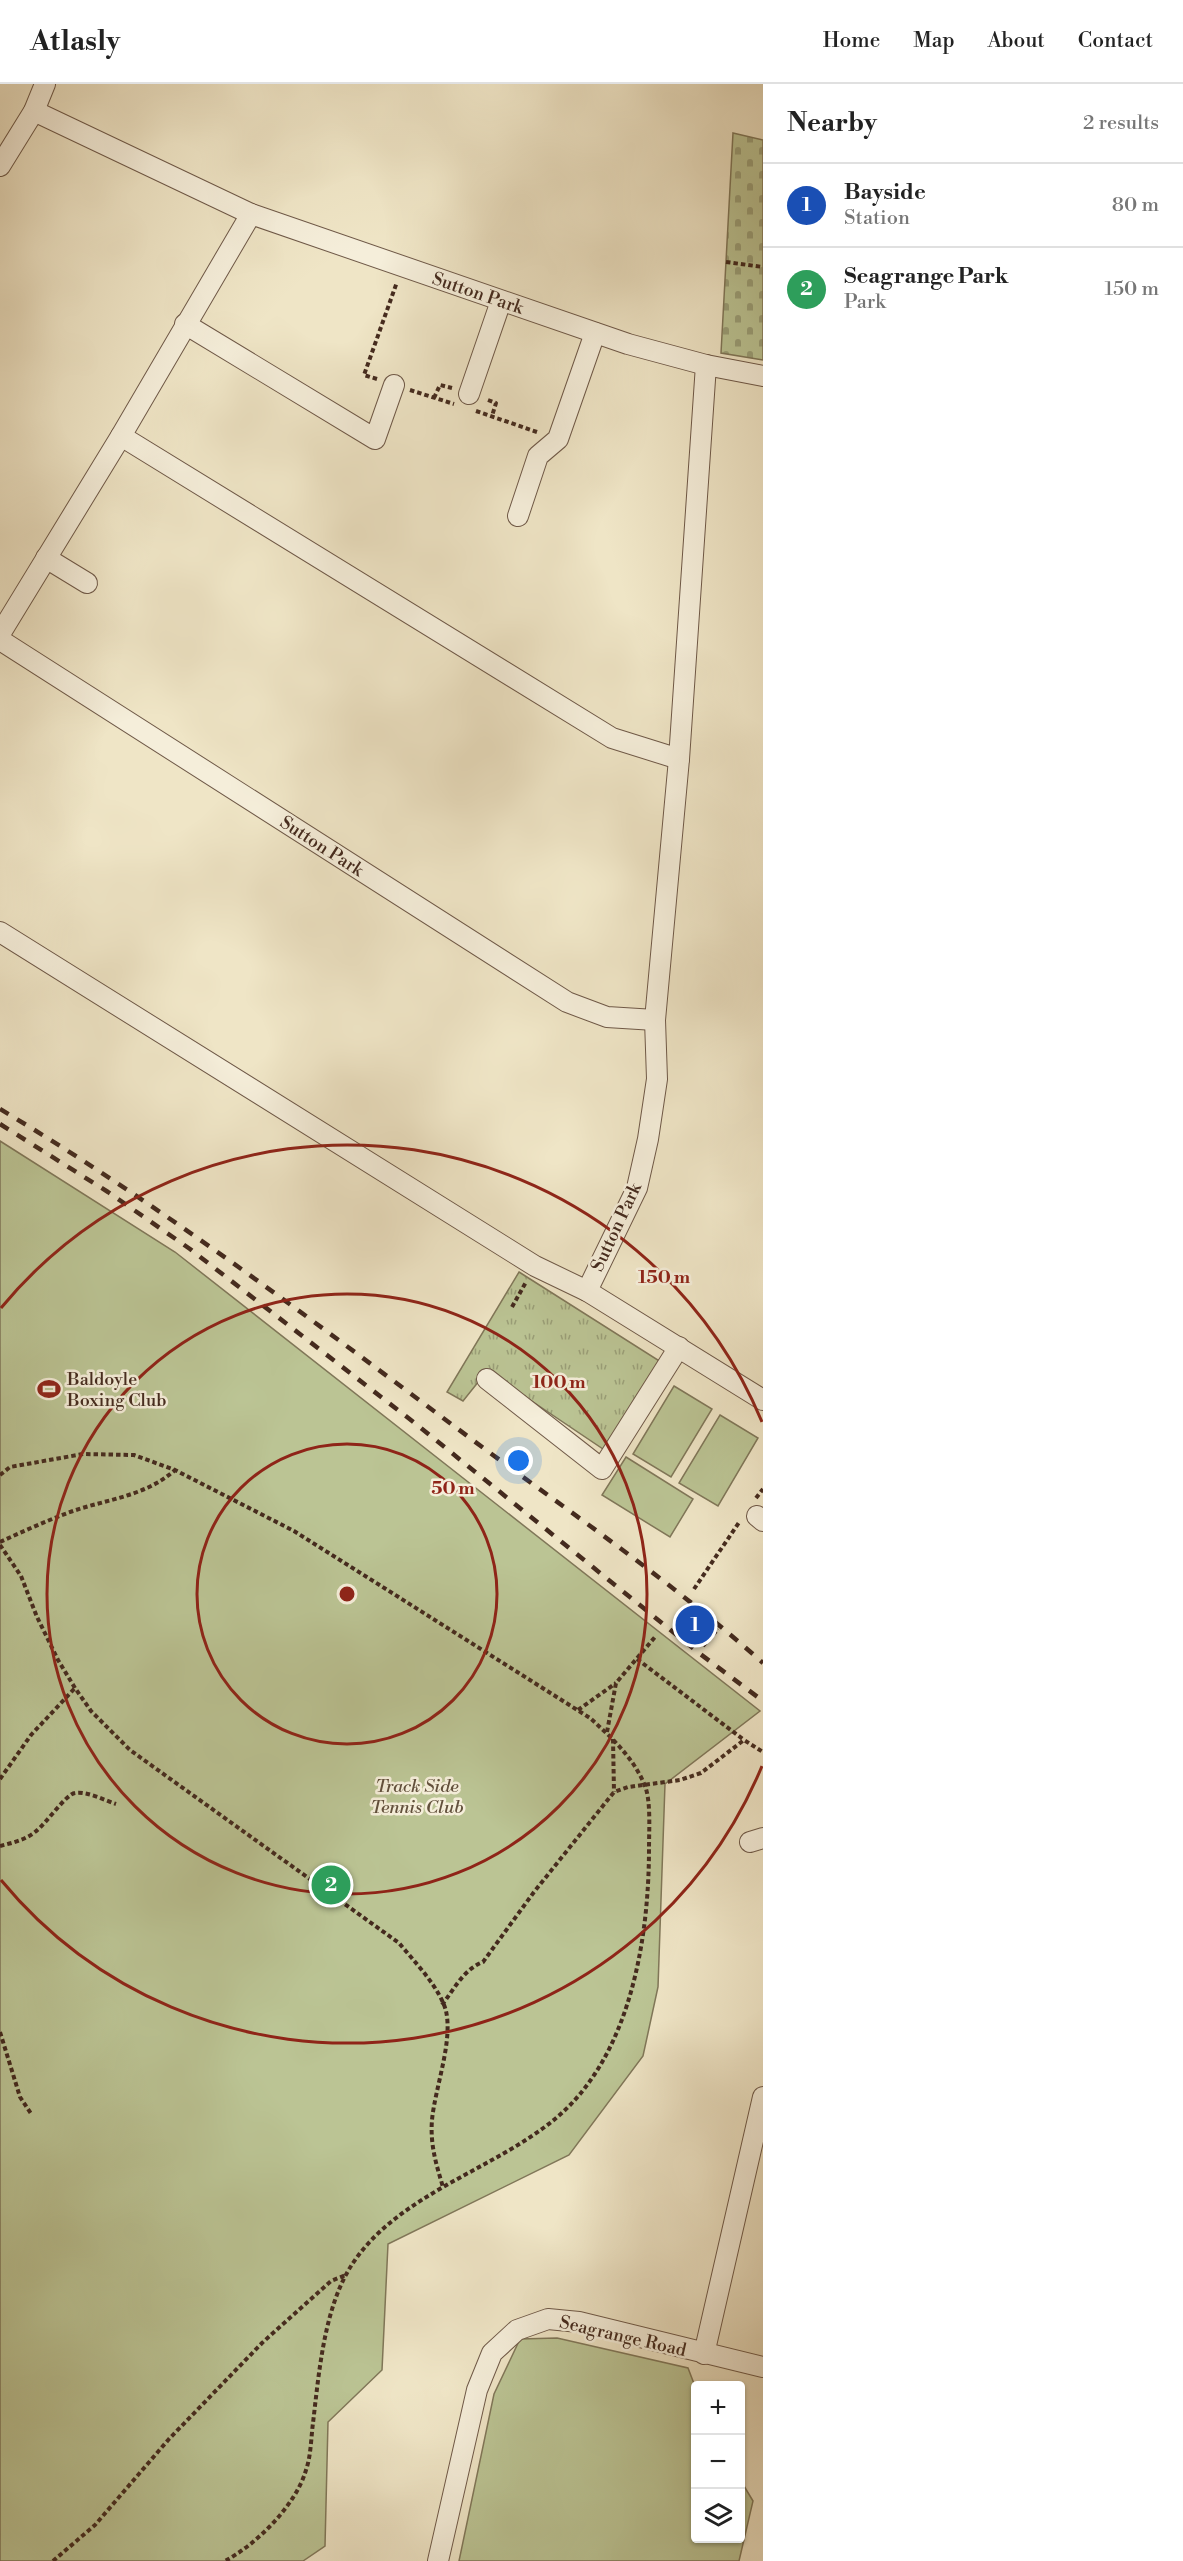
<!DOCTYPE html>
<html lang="en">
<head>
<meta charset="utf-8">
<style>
	body { margin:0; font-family:"Libre Bodoni",serif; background:#f2f2f2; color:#222 }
	.controls { position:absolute; right:18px; bottom:18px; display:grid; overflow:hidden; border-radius:6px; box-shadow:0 2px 4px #0004 }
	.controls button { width:54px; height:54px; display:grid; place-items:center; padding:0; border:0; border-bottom:2px solid #e0e0e0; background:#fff; color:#222; font:30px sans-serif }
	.you { position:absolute; left:519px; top:1377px; width:21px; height:21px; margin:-15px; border:4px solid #fff; border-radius:50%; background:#1a73e8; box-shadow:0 0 0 9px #1a73e833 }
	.badge { display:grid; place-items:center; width:39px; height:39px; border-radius:50%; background:#8f2418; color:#fff; font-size:20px; font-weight:700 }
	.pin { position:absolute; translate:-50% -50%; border:3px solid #fff; box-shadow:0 2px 6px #0006 }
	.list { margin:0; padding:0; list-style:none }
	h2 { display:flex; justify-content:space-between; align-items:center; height:78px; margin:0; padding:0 24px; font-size:26px }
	h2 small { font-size:20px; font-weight:400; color:#767676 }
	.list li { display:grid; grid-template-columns:39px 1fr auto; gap:18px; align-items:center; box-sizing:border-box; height:84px; padding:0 24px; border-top:2px solid #e0e0e0 }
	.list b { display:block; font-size:22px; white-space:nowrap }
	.list p { margin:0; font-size:20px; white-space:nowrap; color:#767676 }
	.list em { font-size:20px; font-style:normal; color:#767676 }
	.icon { flex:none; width:33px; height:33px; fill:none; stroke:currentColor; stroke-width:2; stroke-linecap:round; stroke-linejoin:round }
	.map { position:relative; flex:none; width:763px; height:2477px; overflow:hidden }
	header { display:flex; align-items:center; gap:36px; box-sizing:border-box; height:84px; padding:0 30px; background:#fff; border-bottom:2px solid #e0e0e0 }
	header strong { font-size:28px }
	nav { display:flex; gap:33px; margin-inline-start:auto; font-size:21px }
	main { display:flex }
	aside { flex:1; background:#fff }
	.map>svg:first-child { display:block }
</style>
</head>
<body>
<header>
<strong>Atlasly</strong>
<nav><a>Home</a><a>Map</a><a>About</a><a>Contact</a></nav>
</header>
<main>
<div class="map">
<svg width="763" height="2477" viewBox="0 0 763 2477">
	<defs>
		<pattern id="grass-tufts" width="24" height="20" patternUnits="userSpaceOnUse" patternTransform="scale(1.5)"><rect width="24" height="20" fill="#bbc494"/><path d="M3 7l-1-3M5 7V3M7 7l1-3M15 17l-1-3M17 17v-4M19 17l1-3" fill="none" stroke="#9a9f78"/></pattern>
		<pattern id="cemetery-stones" width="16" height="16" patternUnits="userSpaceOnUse" patternTransform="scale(1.5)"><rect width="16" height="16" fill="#bbc494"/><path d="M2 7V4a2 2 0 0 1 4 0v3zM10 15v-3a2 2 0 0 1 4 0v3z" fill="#9a9f78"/></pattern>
	</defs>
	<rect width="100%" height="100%" fill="#efe5c6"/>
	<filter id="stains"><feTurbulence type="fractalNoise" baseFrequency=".00333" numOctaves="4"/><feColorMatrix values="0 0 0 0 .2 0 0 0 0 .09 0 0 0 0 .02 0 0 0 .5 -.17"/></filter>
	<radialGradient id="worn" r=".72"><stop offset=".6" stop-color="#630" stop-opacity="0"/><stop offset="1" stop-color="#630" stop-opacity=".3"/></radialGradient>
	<!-- grass -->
	<polygon fill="url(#grass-tufts)" stroke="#807759" stroke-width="1.5" points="519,1188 661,1278 606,1367 487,1287 463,1317 447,1308"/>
	<!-- cemetery -->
	<polygon fill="url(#cemetery-stones)" stroke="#807759" stroke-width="1.5" points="733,49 763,56 763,276 721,269"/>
	<!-- park -->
	<g fill="#bbc494" stroke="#807759" stroke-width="1.5">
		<polygon points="0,1057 175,1168 760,1627 665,1700 658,1903 643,1972 569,2071 388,2160 382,2286 328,2338 325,2462 303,2477 0,2477"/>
		<polygon points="674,1302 712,1325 671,1393 633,1370"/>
		<polygon points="720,1331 758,1354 718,1422 679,1399"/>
		<polygon points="626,1373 693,1415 670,1453 602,1411"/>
		<polygon points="557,2254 688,2284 696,2305 696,2454 740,2454 741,2397 753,2417 739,2477 459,2477 494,2310 520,2255"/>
	</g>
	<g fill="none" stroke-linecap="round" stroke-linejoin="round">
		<!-- minor casing -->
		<g stroke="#6f5948" stroke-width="22">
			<g id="minor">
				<polyline points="34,27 251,130 628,260 706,281 763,292"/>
				<polyline points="0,82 34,27 45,0"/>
				<polyline points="185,240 375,355 394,301"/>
				<polyline points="469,310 501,217"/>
				<polyline points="121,352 612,654 679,675"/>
				<polyline points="518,432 538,372 558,355 595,249"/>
				<polyline points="46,474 87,499"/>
				<polyline points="0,550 121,352 251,130"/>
				<polyline points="0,556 567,918 607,933 655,936"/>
				<polyline points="0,848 535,1182 587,1207 763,1316"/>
				<polyline points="587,1207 637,1104 648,1055 657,995 655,936 679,675 706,281"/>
				<polyline points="487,1295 602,1385 679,1263"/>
				<polyline points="757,1432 763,1437"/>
				<polyline points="750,1758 763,1754"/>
				<polyline points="704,2270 763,2013"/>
				<polyline points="438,2477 477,2306 492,2269 517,2246 548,2235 579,2238 763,2283"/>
			</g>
		</g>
		<!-- path -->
		<g stroke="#442a1e" stroke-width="4" stroke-dasharray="4.5 3" stroke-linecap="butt">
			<polyline points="726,178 763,183"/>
			<polyline points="377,295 364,291 397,198"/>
			<polyline points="410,306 454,320"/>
			<polyline points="434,314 440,301 452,304"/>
			<polyline points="488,316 496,319 492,332"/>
			<polyline points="476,327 537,348"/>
			<polyline points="512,1223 526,1198"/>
			<path d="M 0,1391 L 10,1383 L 83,1370 L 134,1371 L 175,1386 L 294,1447 L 590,1634 C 611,1653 634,1674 645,1702 C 651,1717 649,1747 649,1764 C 649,1856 630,1973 555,2035 C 493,2086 399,2110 353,2179 C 324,2222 319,2289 313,2339 C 311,2354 311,2372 306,2386 C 296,2421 257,2460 225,2477"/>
			<polyline points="756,1414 763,1405"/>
			<path d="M 0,1458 C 24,1447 48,1436 73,1427 C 108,1415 146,1412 175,1386"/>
			<path d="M 0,1461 L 21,1492 L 37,1533 L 58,1576 L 75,1604 L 91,1627 L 130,1666 L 399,1859 C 414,1877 440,1904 446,1927 C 453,1958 435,2004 432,2036 C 430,2060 436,2080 443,2103"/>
			<polyline points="694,1505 740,1437"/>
			<polyline points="703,1562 718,1545"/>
			<polyline points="637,1575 744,1656"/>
			<polyline points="578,1626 616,1599"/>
			<polyline points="607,1648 616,1599 655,1553"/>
			<polyline points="613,1655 614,1708"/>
			<polyline points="0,1695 31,1651 75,1604"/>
			<path d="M 0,1762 C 12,1759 25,1756 35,1748 C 46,1740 66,1710 75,1709 C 87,1707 104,1716 116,1720"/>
			<path d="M 442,1921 C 454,1905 464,1885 483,1878 L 534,1808 L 614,1708 L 628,1703 L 680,1696 L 701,1689 L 744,1656 L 763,1668"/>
			<polyline points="0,1948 20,2013 32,2031"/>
			<polyline points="53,2477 95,2441 169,2355 262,2259 331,2197 346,2191"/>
		</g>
		<!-- minor -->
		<use href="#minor" stroke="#f5eeda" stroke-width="20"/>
		<!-- rail -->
		<g stroke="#442a1e" stroke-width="4.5" stroke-dasharray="10 10" stroke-linecap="butt">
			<path d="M 0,1025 C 164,1123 317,1240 470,1354 C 568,1427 671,1497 763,1579"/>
			<polyline points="0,1040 108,1108 190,1165 416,1340 699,1569 763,1617"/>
		</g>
	</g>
	<!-- distance rings -->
	<g fill="none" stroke="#8f2418" stroke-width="3">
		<circle cx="347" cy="1510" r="150"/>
		<circle cx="347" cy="1510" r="300"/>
		<path d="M762 1682A449 449 0 0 1 1 1796M1 1224A449 449 0 0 1 762 1338"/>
	</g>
	<!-- icons -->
	<defs>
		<g id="stadium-bare" transform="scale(1.8)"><path d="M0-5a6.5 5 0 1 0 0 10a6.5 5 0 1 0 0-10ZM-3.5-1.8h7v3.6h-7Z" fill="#8f2418" stroke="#f5eeda" stroke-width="2.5" paint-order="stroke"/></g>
	</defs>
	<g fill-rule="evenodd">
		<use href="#stadium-bare" x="49" y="1305"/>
	</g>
	<g text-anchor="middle" stroke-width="5" stroke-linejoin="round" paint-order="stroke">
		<!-- street labels -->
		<g font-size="18" fill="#442a1e" stroke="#f5eeda">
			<text transform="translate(478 209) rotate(19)" y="6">Sutton Park</text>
			<text transform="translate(322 762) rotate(33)" y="6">Sutton Park</text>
			<text transform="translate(616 1143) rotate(-65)" y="6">Sutton Park</text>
			<text transform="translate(623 2252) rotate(13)" y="6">Seagrange Road</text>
		</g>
		<!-- poi labels -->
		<g font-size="18" fill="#442a1e" stroke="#f5eeda" text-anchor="start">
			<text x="67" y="1301">Baldoyle<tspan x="67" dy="21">Boxing Club</tspan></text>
		</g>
		<!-- park labels -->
		<g font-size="18" font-style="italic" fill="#62503c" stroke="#f5eeda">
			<text x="417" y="1708">Track Side<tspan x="417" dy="21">Tennis Club</tspan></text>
		</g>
	</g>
	<circle cx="347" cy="1510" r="9" fill="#8f2418" stroke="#f5eeda" stroke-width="3"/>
	<g font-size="18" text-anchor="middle" font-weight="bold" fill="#8f2418" stroke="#f5eeda" stroke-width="5" stroke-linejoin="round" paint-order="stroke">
		<text x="664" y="1199">150 m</text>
		<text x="559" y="1304">100 m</text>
		<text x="453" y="1410">50 m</text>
	</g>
	<rect width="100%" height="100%" filter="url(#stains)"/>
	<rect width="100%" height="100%" fill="url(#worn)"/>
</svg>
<div class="controls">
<button>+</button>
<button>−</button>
<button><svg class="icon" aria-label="layers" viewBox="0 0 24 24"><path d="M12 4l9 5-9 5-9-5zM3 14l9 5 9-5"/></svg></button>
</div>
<div class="you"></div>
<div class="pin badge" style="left:695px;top:1541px;background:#1a4fb4">1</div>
<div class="pin badge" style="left:331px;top:1801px;background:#2e9e5b">2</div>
</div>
<aside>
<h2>Nearby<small>2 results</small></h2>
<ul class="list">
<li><span class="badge" style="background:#1a4fb4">1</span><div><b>Bayside</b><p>Station</p></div><em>80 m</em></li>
<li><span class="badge" style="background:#2e9e5b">2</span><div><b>Seagrange Park</b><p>Park</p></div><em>150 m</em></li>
</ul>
</aside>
</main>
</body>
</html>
